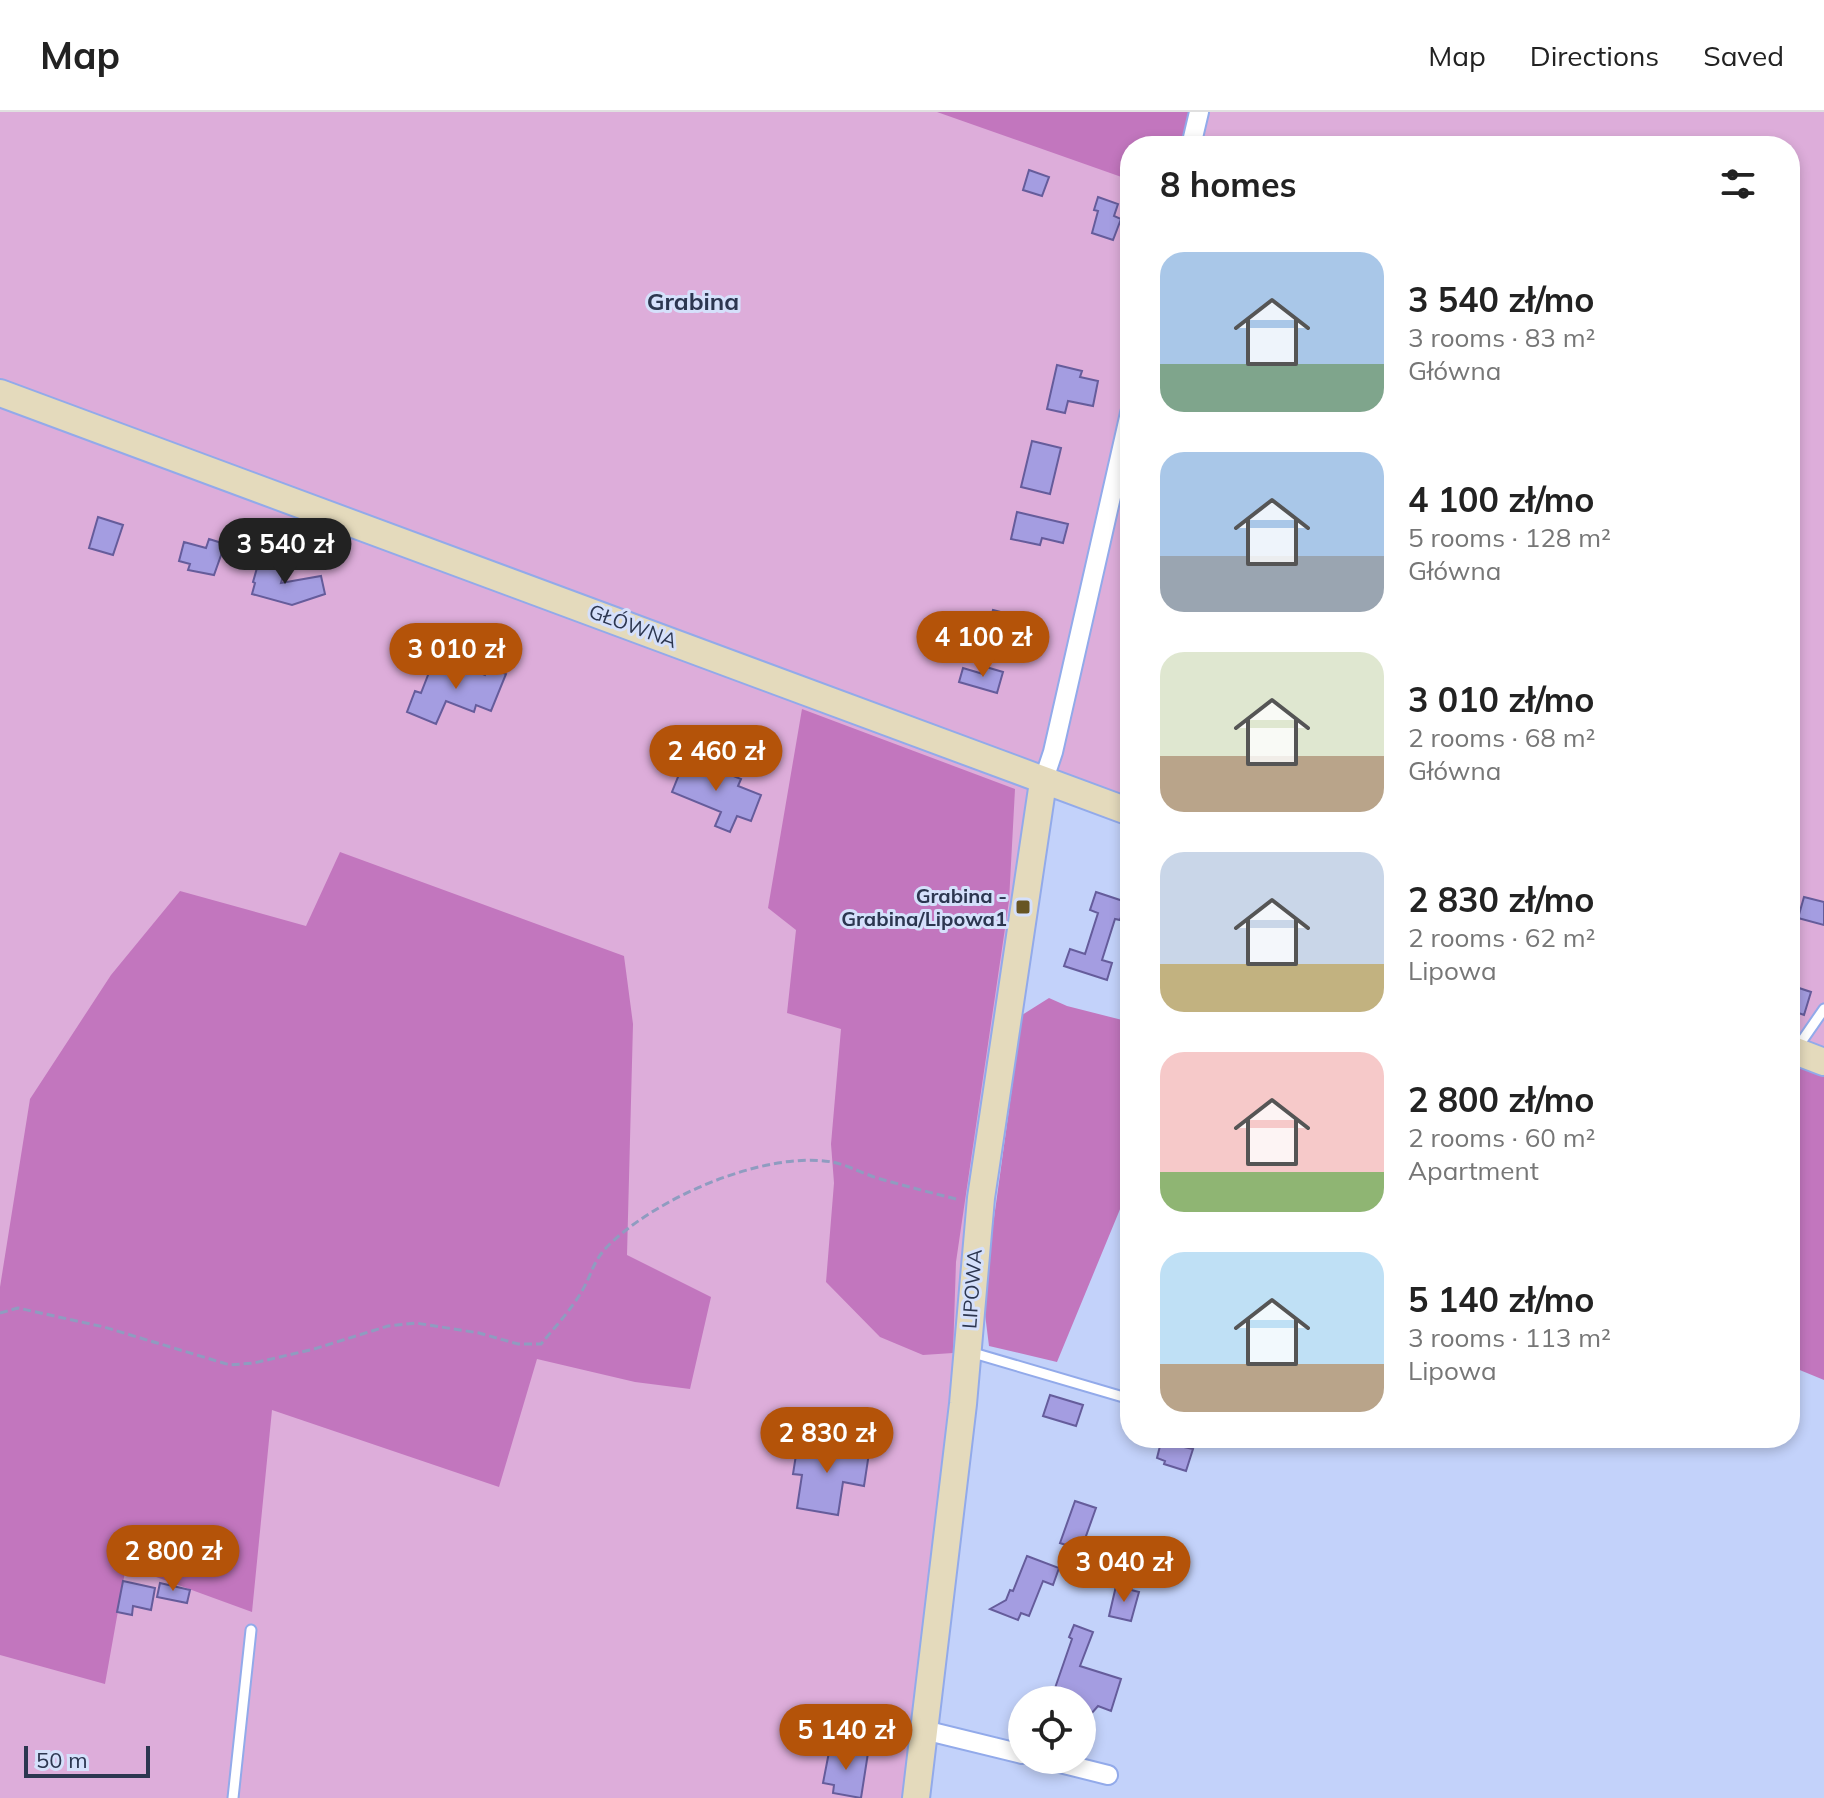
<!DOCTYPE html>
<meta charset="utf-8">
<style>
:root{--surface:#fff;--page:#f6f6f6;--text:#222;--muted:#767676;--line:#e0e0e0;--accent:#b45309}
body{margin:0;font-family:Mulish,sans-serif;background:var(--page);color:var(--text);height:100vh;display:flex;flex-direction:column;font-size:30px;white-space:nowrap}
*{box-sizing:border-box;margin:0}
p{font-size:26px;color:var(--muted)}
.icon{flex:none;width:44px;height:44px;fill:none;stroke:currentColor;stroke-width:2;stroke-linecap:round;stroke-linejoin:round}
.map{position:relative;flex:1;overflow:hidden}
.sheet{position:absolute;left:1120px;top:24px;width:680px;height:1312px;display:flex;flex-direction:column;background:var(--surface);border-radius:32px;box-shadow:0 4px 12px #0003}
.sheet>*{flex:none}
.buttons{position:absolute;left:1008px;top:1574px;display:grid;gap:16px}
.buttons a{display:grid;place-items:center;width:88px;height:88px;border-radius:50%;background:var(--surface);box-shadow:0 4px 12px #0003;font-size:40px}
.scale{position:absolute;left:24px;bottom:20px;width:126px;box-sizing:border-box;padding-left:8px;border:4px solid #2c3650;border-top:0;font-size:22px;line-height:28px;white-space:nowrap;color:#2c3650;-webkit-text-stroke:6px #d5e0fb;paint-order:stroke}
.price{position:absolute;translate:-50% -68px;padding:0 18px;border-radius:28px;background:var(--accent);color:#fff;font-size:26px;line-height:52px;filter:drop-shadow(0 2px 4px #0008)}
.price::after{content:'';position:absolute;left:50%;top:48px;width:24px;height:18px;margin-left:-12px;background:inherit;clip-path:polygon(0 0,100% 0,50% 100%)}
.price.on{background:#222;color:#fff}
ul{padding:0;list-style:none}
li{display:flex;align-items:center;gap:24px;height:200px;padding:0 40px}
li span{display:grid;place-items:center;flex:none;width:224px;height:160px;border-radius:24px;color:#555}
li>.icon{margin-inline-start:auto}
span .icon{width:96px;height:96px;fill:#fffc;stroke-width:1}
li b{font-size:34px}
h2{display:flex;justify-content:space-between;align-items:center;height:96px;padding:0 40px;font-size:34px}
header{display:flex;align-items:center;gap:48px;box-sizing:border-box;height:112px;padding:0 40px;background:var(--surface);border-bottom:2px solid var(--line)}
header strong{font-size:38px}
nav{display:flex;gap:44px;margin-inline-start:auto;font-size:28px}
.map>svg:first-child{display:block}
</style>
<header>
<strong>Map</strong>
<nav><a>Map</a><a>Directions</a><a>Saved</a></nav>
</header>
<div class="map">
<svg width="1824" height="1686" viewBox="0 0 1824 1686">
<rect width="100%" height="100%" fill="#c3d2fa"/>
<!-- green -->
<path fill="#ddadda" d="M0 0H1824V960L1790 947V34H1130V704L1039 670 915 1686H0Z"/>
<!-- forest -->
<path fill="#c276be" d="M937 0H1191L1183 34H1130V68Z
M802 597 1015 677 1009 789 956 1150 953 1241 923 1243 880 1225 826 1170 834 1071 831 1032 841 917 787 901 796 818 768 796Z
M340 740 624 844 633 912 627 1143 711 1185 690 1277 635 1270 537 1247 499 1375 272 1298 252 1500 126 1454 105 1572 0 1543V1175L30 987 111 863 180 779 306 814Z
M1049 886 1067 894 1130 910V1073L1057 1250 989 1234 983 1186 1022 903Z
M1790 951 1824 965V1268L1790 1254Z"/>
<!-- building -->
<path fill="#a49de1" stroke="#655c9b" stroke-width="2" d="M1029 58 1049 65 1042 84 1023 78Z
M1098 85 1118 92 1114 104 1121 107 1113 128 1092 121 1098 99 1094 98Z
M1057 253 1082 259 1080 265 1098 269 1093 294 1068 289 1065 301 1047 297Z
M1032 329 1061 336 1050 382 1021 375Z
M1017 400 1068 412 1063 431 1042 426 1040 433 1011 427Z
M98 405 123 413 113 443 89 436Z
M209 427 225 432 214 463 188 458 190 452 179 449 184 430 206 436Z
M259 449 284 461 281 471 321 464 325 482 292 493 252 482 255 471 253 470Z
M993 498 1039 510 1036 524 989 512Z
M437 552 455 559 458 552 485 563 489 555 506 562 491 599 476 593 474 600 446 589 436 612 407 600 415 579 421 581 430 558 434 560Z
M986 555 1003 560 997 581 959 570 963 556 983 562Z
M686 645 741 667 738 674 761 683 751 709 737 704 730 720 715 714 721 700 672 680Z
M1096 780 1126 790 1120 808 1115 807 1102 848 1112 851 1107 868 1064 854 1070 837 1085 842 1098 801 1090 798Z
M1804 785 1824 790V813L1798 806Z
M1790 873 1811 880 1804 903 1790 898Z
M1050 1283 1083 1293 1076 1314 1043 1304Z
M798 1330 869 1341 864 1374 843 1370 838 1403 797 1396 802 1363 793 1362Z
M1161 1330 1193 1337 1186 1359 1164 1352 1165 1349 1157 1346Z
M1075 1389 1096 1396 1081 1438 1060 1431Z
M1027 1444 1059 1456 1053 1473 1043 1469 1029 1504 1021 1501 1018 1508 990 1497 1006 1488 1010 1478 1013 1479Z
M123 1469 155 1476 151 1498 133 1494 132 1503 117 1500Z
M160 1471 190 1478 187 1491 157 1485Z
M1116 1474 1139 1480 1131 1509 1109 1504Z
M1074 1513 1093 1520 1080 1554 1121 1567 1111 1599 1098 1594 1091 1602 1082 1599V1588H1073L1074 1585 1054 1579 1072 1527 1069 1525Z
M830 1635 868 1641 861 1686 833 1681 834 1673 823 1671Z"/>
<g fill="none" stroke-linecap="round" stroke-linejoin="round">
<!-- lane casing -->
<g stroke="#92aaea" stroke-width="13">
<path id="lane" d="M1797 936 1824 897
M970 1240 1130 1287
M233 1686 251 1518"/>
</g>
<!-- street casing -->
<g stroke="#92aaea" stroke-width="22">
<path id="street" d="M1191 34 1199 0
M1043 670 1053 640 1130 301
M924 1618 1022 1642
M1048 1648 1108 1663"/>
</g>
<!-- secondary casing -->
<g stroke="#92aaea" stroke-width="30">
<path id="secondary" d="M0 281 1130 700
M1790 937 1824 950
M916 1686 963 1292 981 1086 1043 670"/>
</g>
<!-- path -->
<path stroke="#8f9cc0" stroke-width="3" stroke-dasharray="8 4" stroke-linecap="butt" d="M0 1201 18 1196 104 1215 230 1253 254 1251 314 1237 388 1214 416 1211 479 1221 518 1232H541C555 1215 571 1198 582 1179 591 1164 593 1150 605 1137 651 1088 764 1038 832 1050 847 1053 862 1061 877 1066 905 1074 932 1081 960 1088"/>
<!-- lane -->
<use href="#lane" stroke="#fff" stroke-width="9"/>
<!-- street -->
<use href="#street" stroke="#fff" stroke-width="18"/>
<!-- secondary -->
<use href="#secondary" stroke="#e4dabc" stroke-width="26"/>
</g>
<!-- markers -->
<rect fill="#675523" stroke="#d5e0fb" stroke-width="3" x="1015" y="787" width="16" height="16" rx="4"/>
<g text-anchor="middle" stroke-width="6" stroke-linejoin="round" paint-order="stroke">
<!-- street labels -->
<g font-size="20" fill="#2c3650" stroke="#d5e0fb">
<text transform="translate(633 514) rotate(20)" y="7">GŁÓWNA</text>
<text transform="translate(972 1177) rotate(-86)" y="7">LIPOWA</text>
</g>
<!-- poi labels -->
<g font-size="20" font-weight="bold" fill="#2c3650" stroke="#d5e0fb" text-anchor="end">
<text x="1007" y="791">Grabina -<tspan x="1007" dy="23">Grabina/Lipowa1</tspan></text>
</g>
<!-- quarter labels -->
<g font-size="24" font-weight="bold" fill="#2c3650" stroke="#d5e0fb">
<text x="693" y="198">Grabina</text>
</g>
</g>
</svg>
<div class="buttons">
<a><svg class="icon" aria-label="locate" viewBox="0 0 24 24"><circle cx="12" cy="12" r="6"/><path d="M12 2v4M12 18v4M2 12h4M18 12h4"/></svg></a>
</div>
<div class="scale">50 m</div>
<b class="price on" style="left:285px;top:474px">3 540 zł</b>
<b class="price" style="left:983px;top:567px">4 100 zł</b>
<b class="price" style="left:456px;top:579px">3 010 zł</b>
<b class="price" style="left:716px;top:681px">2 460 zł</b>
<b class="price" style="left:827px;top:1363px">2 830 zł</b>
<b class="price" style="left:173px;top:1481px">2 800 zł</b>
<b class="price" style="left:1124px;top:1492px">3 040 zł</b>
<b class="price" style="left:846px;top:1660px">5 140 zł</b>
<section class="sheet">
<h2>8 homes<svg class="icon" aria-label="filters" viewBox="0 0 24 24"><path d="M4 7h16M4 17h16"/><circle cx="9" cy="7" r="2"/><circle cx="15" cy="17" r="2"/></svg></h2>
<ul>
<li><span style="background:linear-gradient(#a9c7e8 70%,#7fa58c 0)"><svg class="icon" aria-label="home" viewBox="0 0 24 24"><path d="M3 11l9-7 9 7M6 9v11h12V9"/></svg></span><div><b>3 540 zł/mo</b><p>3 rooms · 83 m²</p><p>Główna</p></div></li>
<li><span style="background:linear-gradient(#a9c7e8 65%,#9aa5b1 0)"><svg class="icon" aria-label="home" viewBox="0 0 24 24"><path d="M3 11l9-7 9 7M6 9v11h12V9"/></svg></span><div><b>4 100 zł/mo</b><p>5 rooms · 128 m²</p><p>Główna</p></div></li>
<li><span style="background:linear-gradient(#dfe7d0 65%,#b9a48a 0)"><svg class="icon" aria-label="home" viewBox="0 0 24 24"><path d="M3 11l9-7 9 7M6 9v11h12V9"/></svg></span><div><b>3 010 zł/mo</b><p>2 rooms · 68 m²</p><p>Główna</p></div></li>
<li><span style="background:linear-gradient(#c9d6e8 70%,#c2b280 0)"><svg class="icon" aria-label="home" viewBox="0 0 24 24"><path d="M3 11l9-7 9 7M6 9v11h12V9"/></svg></span><div><b>2 830 zł/mo</b><p>2 rooms · 62 m²</p><p>Lipowa</p></div></li>
<li><span style="background:linear-gradient(#f6c9c9 75%,#8fb573 0)"><svg class="icon" aria-label="home" viewBox="0 0 24 24"><path d="M3 11l9-7 9 7M6 9v11h12V9"/></svg></span><div><b>2 800 zł/mo</b><p>2 rooms · 60 m²</p><p>Apartment</p></div></li>
<li><span style="background:linear-gradient(#bfe0f5 70%,#b9a48a 0)"><svg class="icon" aria-label="home" viewBox="0 0 24 24"><path d="M3 11l9-7 9 7M6 9v11h12V9"/></svg></span><div><b>5 140 zł/mo</b><p>3 rooms · 113 m²</p><p>Lipowa</p></div></li>
</ul>
</section>
</div>
